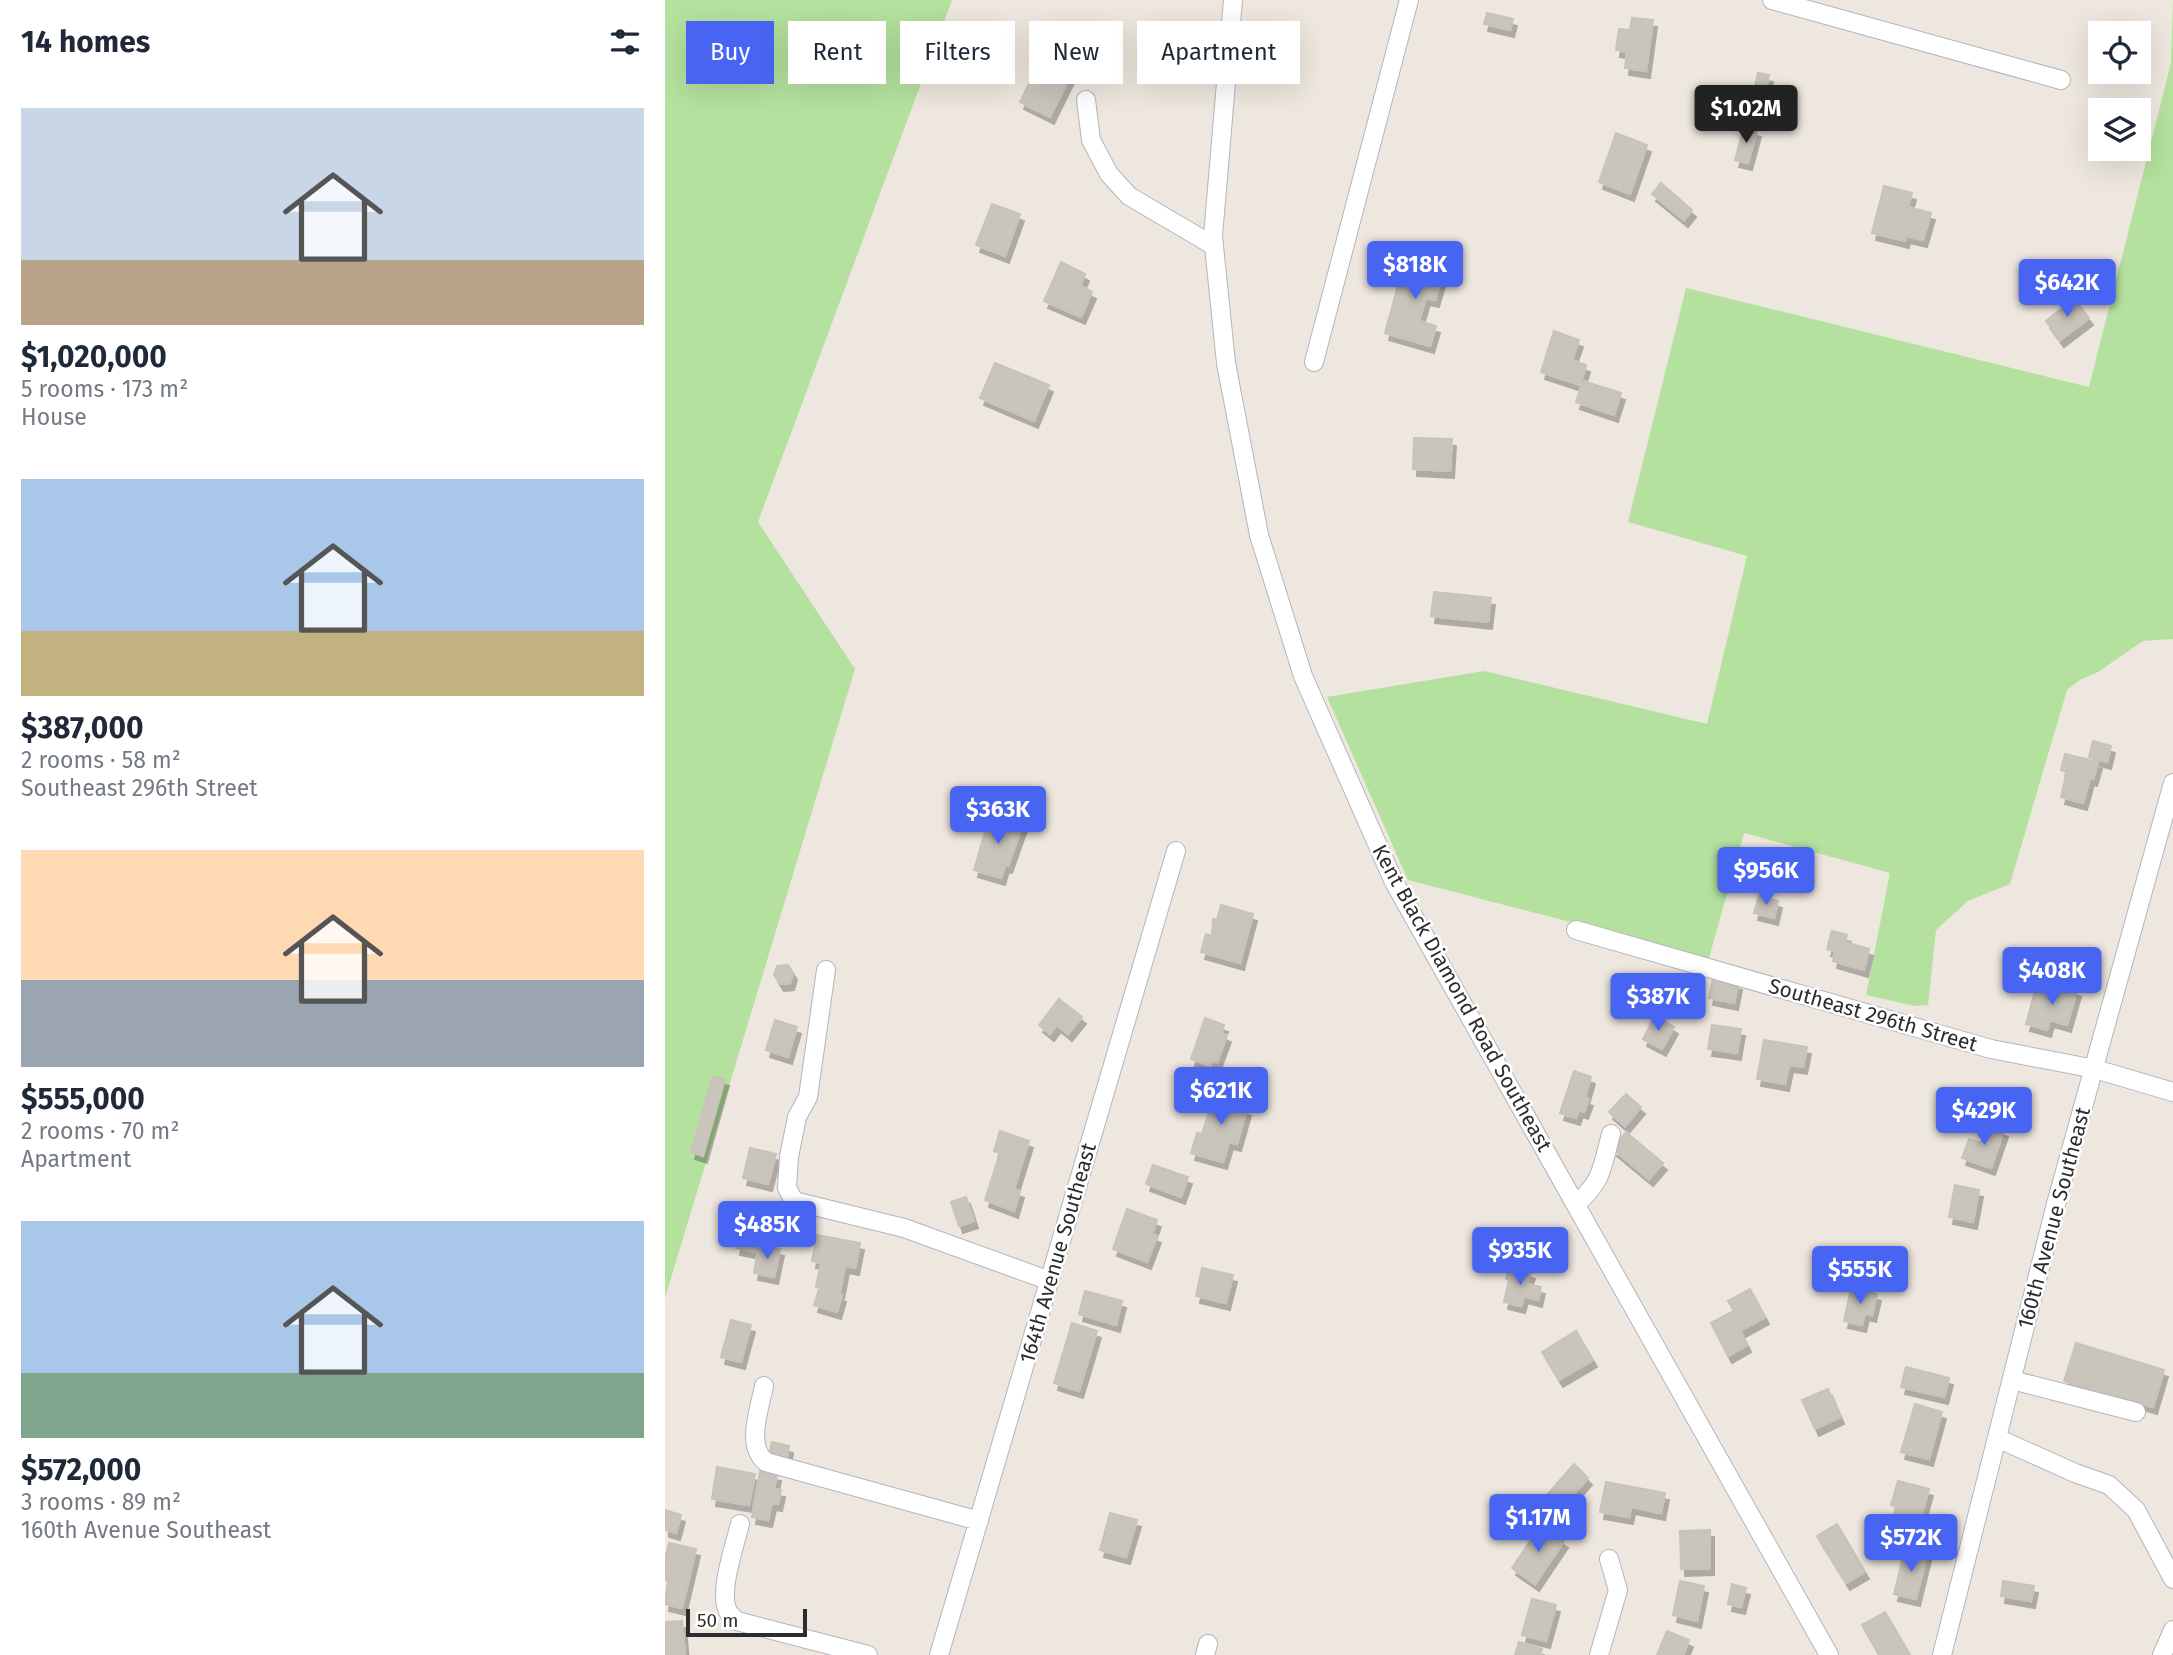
<!DOCTYPE html>
<meta charset="utf-8">
<style>
:root{--surface:#fff;--page:#f2f2f3;--text:#1f2937;--muted:#747a83;--accent:#4765f2}
body{margin:0;font-family:"Fira Sans",sans-serif;background:var(--page);color:var(--text);height:100vh;display:flex;flex-direction:column;font-size:26px;white-space:nowrap}
*{box-sizing:border-box;margin:0}
p{font-size:23px;color:var(--muted)}
.icon{flex:none;width:38px;height:38px;fill:none;stroke:currentColor;stroke-width:2;stroke-linecap:round;stroke-linejoin:round}
.map{position:relative;flex:1;overflow:hidden}
.sheet{display:flex;flex-direction:column;background:var(--surface);width:665px}
.sheet>*{flex:none}
.top-card{position:absolute;left:21px;top:21px;width:665px;height:63px;display:flex;gap:14px}
.controls{position:absolute;left:1423px;top:21px;display:grid;gap:14px}
.controls a{display:grid;place-items:center;width:63px;height:63px;border-radius:0px;background:var(--surface);box-shadow:0 7px 28px #0002;font-size:35px}
.scale{position:absolute;left:21px;bottom:18px;width:121px;box-sizing:border-box;padding-left:7px;border:4px solid #2c2c2c;border-top:0;font-size:19px;line-height:24px;white-space:nowrap;color:#2c2c2c;-webkit-text-stroke:5px #fff;paint-order:stroke}
.price{position:absolute;translate:-50% -60px;padding:0 16px;border-radius:7px;background:var(--accent);color:#fff;font-size:23px;line-height:46px;filter:drop-shadow(0 2px 4px #0008)}
.price::after{content:'';position:absolute;left:50%;top:42px;width:21px;height:16px;margin-left:-10px;background:inherit;clip-path:polygon(0 0,100% 0,50% 100%)}
.price.on{background:#222;color:#fff}
ul{padding:0;list-style:none}
li{display:grid;align-content:center;gap:14px;height:371px;padding:0 21px}
li span{display:grid;place-items:center;height:217px;border-radius:0px;color:#555}
li>.icon{margin-inline-start:auto}
span .icon{width:126px;height:126px;fill:#fffc;stroke-width:1}
li b{font-size:30px}
h2{display:flex;justify-content:space-between;align-items:center;height:84px;padding:0 21px;font-size:30px}
.pill{padding:0 24px;border-radius:0px;background:var(--surface);box-shadow:0 7px 28px #0002;font-size:24px;line-height:63px}
.pill.on{background:var(--accent);color:#fff}
main{display:flex;flex:1;min-height:0}
.map>svg:first-child{display:block}
</style>
<main>
<section class="sheet">
<h2>14 homes<svg class="icon" aria-label="filters" viewBox="0 0 24 24"><path d="M4 7h16M4 17h16"/><circle cx="9" cy="7" r="2"/><circle cx="15" cy="17" r="2"/></svg></h2>
<ul>
<li><span style="background:linear-gradient(#c9d6e8 70%,#b9a48a 0)"><svg class="icon" aria-label="home" viewBox="0 0 24 24"><path d="M3 11l9-7 9 7M6 9v11h12V9"/></svg></span><div><b>$1,020,000</b><p>5 rooms · 173 m²</p><p>House</p></div></li>
<li><span style="background:linear-gradient(#a9c7e8 70%,#c2b280 0)"><svg class="icon" aria-label="home" viewBox="0 0 24 24"><path d="M3 11l9-7 9 7M6 9v11h12V9"/></svg></span><div><b>$387,000</b><p>2 rooms · 58 m²</p><p>Southeast 296th Street</p></div></li>
<li><span style="background:linear-gradient(#ffd9b3 60%,#9aa5b1 0)"><svg class="icon" aria-label="home" viewBox="0 0 24 24"><path d="M3 11l9-7 9 7M6 9v11h12V9"/></svg></span><div><b>$555,000</b><p>2 rooms · 70 m²</p><p>Apartment</p></div></li>
<li><span style="background:linear-gradient(#a9c7e8 70%,#7fa58c 0)"><svg class="icon" aria-label="home" viewBox="0 0 24 24"><path d="M3 11l9-7 9 7M6 9v11h12V9"/></svg></span><div><b>$572,000</b><p>3 rooms · 89 m²</p><p>160th Avenue Southeast</p></div></li>
</ul>
</section>
<div class="map">
<svg width="1508" height="1655" viewBox="0 0 1508 1655">
<defs>
<filter id="shadow"><feDropShadow dx="4" dy="7" stdDeviation="0" flood-color="#0004"/></filter>
</defs>
<rect width="100%" height="100%" fill="#ede7df"/>
<!-- green -->
<path fill="#b4e19e" d="M0 0H287L93 522 190 669 0 1298Z
M1508 0V639L1478 641 1433 672 1415 680 1402 690 1345 884 1303 901 1271 930 1263 1005 1250 1006 1201 995 1225 873 1079 833 1044 958 743 880 662 697 819 671 1042 724 1082 556 963 522 1021 288 1424 387 1506 63Z"/>
<!-- building -->
<path fill="#c9c5bd" stroke="#c8c3b8" stroke-width="2" filter="url(#shadow)" d="M822 13 848 19 845 30 819 24Z
M967 18 988 20 981 71 960 68 962 52 951 50 954 29 965 30Z
M381 49 411 64 385 117 355 102Z
M1093 73 1104 75 1098 101 1087 99Z
M1079 127 1092 130 1083 163 1070 160Z
M951 133 982 145 965 194 934 182Z
M996 183 1027 210 1019 220 987 194Z
M1219 186 1247 193 1243 207 1266 213 1258 240 1241 236 1240 241 1207 233Z
M327 204 355 214 340 256 311 245Z
M758 257 781 263 770 300 761 298 754 321 771 326 765 346 720 333 740 260 756 265Z
M396 262 420 274 415 286 427 292 416 317 379 301Z
M1409 299 1424 318 1395 340 1381 321Z
M889 331 914 340 907 360 921 365 915 385 876 372Z
M330 363 384 385 369 421 315 398Z
M918 381 956 393 949 415 911 402Z
M749 438 787 439 785 471 748 469Z
M769 592 826 598 823 622 766 616Z
M1428 741 1446 746 1442 762 1424 757Z
M1400 754 1433 762 1428 779 1425 778 1418 803 1396 797 1402 772 1396 770Z
M339 815 359 821 343 866 340 865 336 878 309 870 324 818 337 822Z
M1094 896 1113 901 1109 918 1089 913Z
M556 905 588 914 575 963 536 952 541 934 547 936 548 919 552 920Z
M1167 931 1182 935 1180 942 1204 949 1199 970 1168 961 1170 951 1162 949Z
M123 965 128 973 125 983 115 984 109 975 112 966Z
M1048 978 1073 983 1069 1003 1044 998Z
M1387 982 1412 990 1402 1025 1385 1020 1382 1030 1361 1024 1370 991 1383 995Z
M394 999 417 1017 403 1034 392 1025 385 1034 374 1025Z
M990 1016 1009 1027 997 1049 978 1039Z
M540 1018 559 1025 556 1033 562 1035 552 1062 548 1060 545 1066 526 1059Z
M110 1020 132 1027 123 1057 101 1050Z
M1047 1025 1076 1029 1072 1053 1043 1049Z
M1099 1040 1142 1047 1138 1067 1124 1065 1120 1084 1092 1079Z
M909 1071 926 1077 920 1098 924 1099 919 1112 914 1110 911 1118 895 1113Z
M48 1076 60 1079 38 1156 26 1152Z
M551 1090 578 1097 575 1107 582 1109 572 1144 564 1142 558 1162 526 1153 532 1133 537 1134Z
M961 1094 976 1107 960 1126 944 1112Z
M1322 1124 1339 1130 1326 1168 1297 1158 1304 1139 1316 1143Z
M335 1131 364 1141 349 1189 355 1191 349 1211 320 1200 335 1153 329 1151Z
M961 1132 998 1163 984 1179 948 1149Z
M85 1148 111 1154 103 1184 78 1178Z
M488 1165 523 1177 516 1197 481 1184Z
M1290 1185 1314 1190 1308 1222 1284 1217Z
M301 1197 309 1221 294 1226 286 1202Z
M462 1209 492 1220 487 1234 492 1236 482 1262 448 1249Z
M79 1210 99 1215 91 1252 71 1248Z
M152 1235 195 1243 190 1268 180 1266 175 1292 151 1287 156 1263 147 1261Z
M94 1245 115 1249 109 1277 89 1273Z
M844 1266 866 1272 862 1284 876 1287 873 1300 859 1296 856 1306 839 1302 844 1280 841 1279Z
M537 1268 568 1275 561 1303 531 1296Z
M1186 1288 1212 1294 1207 1315 1200 1313 1197 1325 1179 1321Z
M154 1289 177 1295 172 1312 149 1305Z
M1085 1289 1100 1317 1075 1331 1082 1345 1063 1356 1046 1323 1069 1311 1063 1301Z
M420 1291 457 1301 451 1325 414 1314Z
M66 1320 86 1325 76 1362 56 1357Z
M407 1323 432 1331 414 1391 389 1383Z
M911 1331 928 1360 894 1380 877 1352Z
M1411 1343 1499 1370 1488 1407 1399 1381Z
M1241 1367 1284 1378 1279 1397 1236 1387Z
M1163 1389 1175 1417 1150 1429 1137 1400Z
M1250 1404 1277 1412 1264 1459 1236 1452Z
M107 1442 124 1446 121 1464 103 1460Z
M909 1464 923 1478 903 1501 910 1507 895 1524 874 1504Z
M52 1467 90 1474 84 1505 47 1499Z
M95 1471 112 1474 109 1489 116 1490 113 1504 107 1503 103 1520 87 1517Z
M1233 1481 1264 1489 1252 1531 1227 1523 1231 1507 1226 1505Z
M941 1482 1000 1493 996 1513 966 1507 964 1517 935 1512Z
M0 1510 16 1515 11 1533 0 1530Z
M445 1513 472 1520 461 1557 435 1550Z
M1260 1518 1274 1522 1270 1536 1256 1532Z
M1172 1524 1200 1572 1181 1583 1152 1536Z
M876 1525 899 1541 870 1584 847 1568Z
M1045 1530V1568L1016 1569 1015 1531Z
M4 1543 31 1549 17 1608 0 1604 3 1581 0 1580V1559Z
M1240 1549 1262 1554 1251 1599 1229 1594Z
M1015 1581 1039 1586 1032 1621 1008 1615Z
M1338 1581 1369 1586 1366 1601 1336 1596Z
M1067 1584 1081 1588 1076 1607 1063 1604Z
M867 1599 891 1605 881 1641 857 1635Z
M1220 1612 1245 1655H1214L1197 1625Z
M17 1621 20 1655H0V1622Z
M1002 1631 1024 1640 1018 1655H992Z
M854 1642 877 1649 875 1655H850Z"/>
<g fill="none" stroke-linecap="round" stroke-linejoin="round">
<!-- minor casing -->
<g stroke="#b2b5bf" stroke-width="20">
<path id="minor" d="M568 0 548 236 549 246 561 363 594 535 638 676 729 882 1164 1655
M1107 0 1396 80
M421 100 426 140 444 174 464 196 549 246
M649 362 744 0
M911 930 1326 1049 1430 1069 1508 1092
M161 970 143 1097 132 1117 124 1157 122 1188 129 1201 239 1228 385 1281
M911 1204C938 1181 937 1167 946 1134
M1347 1380 1471 1412
M99 1386C95 1408 80 1446 101 1462L314 1521
M1332 1438 1410 1473 1444 1485 1471 1510 1508 1579
M75 1524C70 1545 52 1595 64 1613 66 1616 69 1618 72 1621L203 1655
M274 1655 511 851
M540 1655 543 1644
M934 1655 953 1590 944 1559
M1277 1655 1391 1204 1508 783
M1497 1655 1508 1630"/>
</g>
<!-- minor -->
<use href="#minor" stroke="#fff" stroke-width="18"/>
</g>
<g text-anchor="middle" stroke-width="5" stroke-linejoin="round" paint-order="stroke">
<!-- street labels -->
<g font-size="21" fill="#2c2c2c" stroke="#fff">
<text transform="translate(797 998) rotate(61)" y="7">Kent Black Diamond Road Southeast</text>
<text transform="translate(1208 1015) rotate(16)" y="7">Southeast 296th Street</text>
<text transform="translate(1389 1218) rotate(-75)" y="7">160th Avenue Southeast</text>
<text transform="translate(393 1253) rotate(-74)" y="7">164th Avenue Southeast</text>
</g>
</g>
</svg>
<div class="controls">
<a><svg class="icon" aria-label="locate" viewBox="0 0 24 24"><circle cx="12" cy="12" r="6"/><path d="M12 2v4M12 18v4M2 12h4M18 12h4"/></svg></a>
<a><svg class="icon" aria-label="layers" viewBox="0 0 24 24"><path d="M12 4l9 5-9 5-9-5zM3 14l9 5 9-5"/></svg></a>
</div>
<div class="scale">50 m</div>
<b class="price on" style="left:1081px;top:145px">$1.02M</b>
<b class="price" style="left:750px;top:301px">$818K</b>
<b class="price" style="left:1402px;top:319px">$642K</b>
<b class="price" style="left:333px;top:846px">$363K</b>
<b class="price" style="left:1101px;top:907px">$956K</b>
<b class="price" style="left:1387px;top:1007px">$408K</b>
<b class="price" style="left:993px;top:1033px">$387K</b>
<b class="price" style="left:556px;top:1127px">$621K</b>
<b class="price" style="left:1319px;top:1147px">$429K</b>
<b class="price" style="left:102px;top:1261px">$485K</b>
<b class="price" style="left:855px;top:1287px">$935K</b>
<b class="price" style="left:1195px;top:1306px">$555K</b>
<b class="price" style="left:873px;top:1554px">$1.17M</b>
<b class="price" style="left:1246px;top:1574px">$572K</b>
<div class="top-card">
<a class="pill on">Buy</a>
<a class="pill">Rent</a>
<a class="pill">Filters</a>
<a class="pill">New</a>
<a class="pill">Apartment</a>
</div>
</div>
</main>
